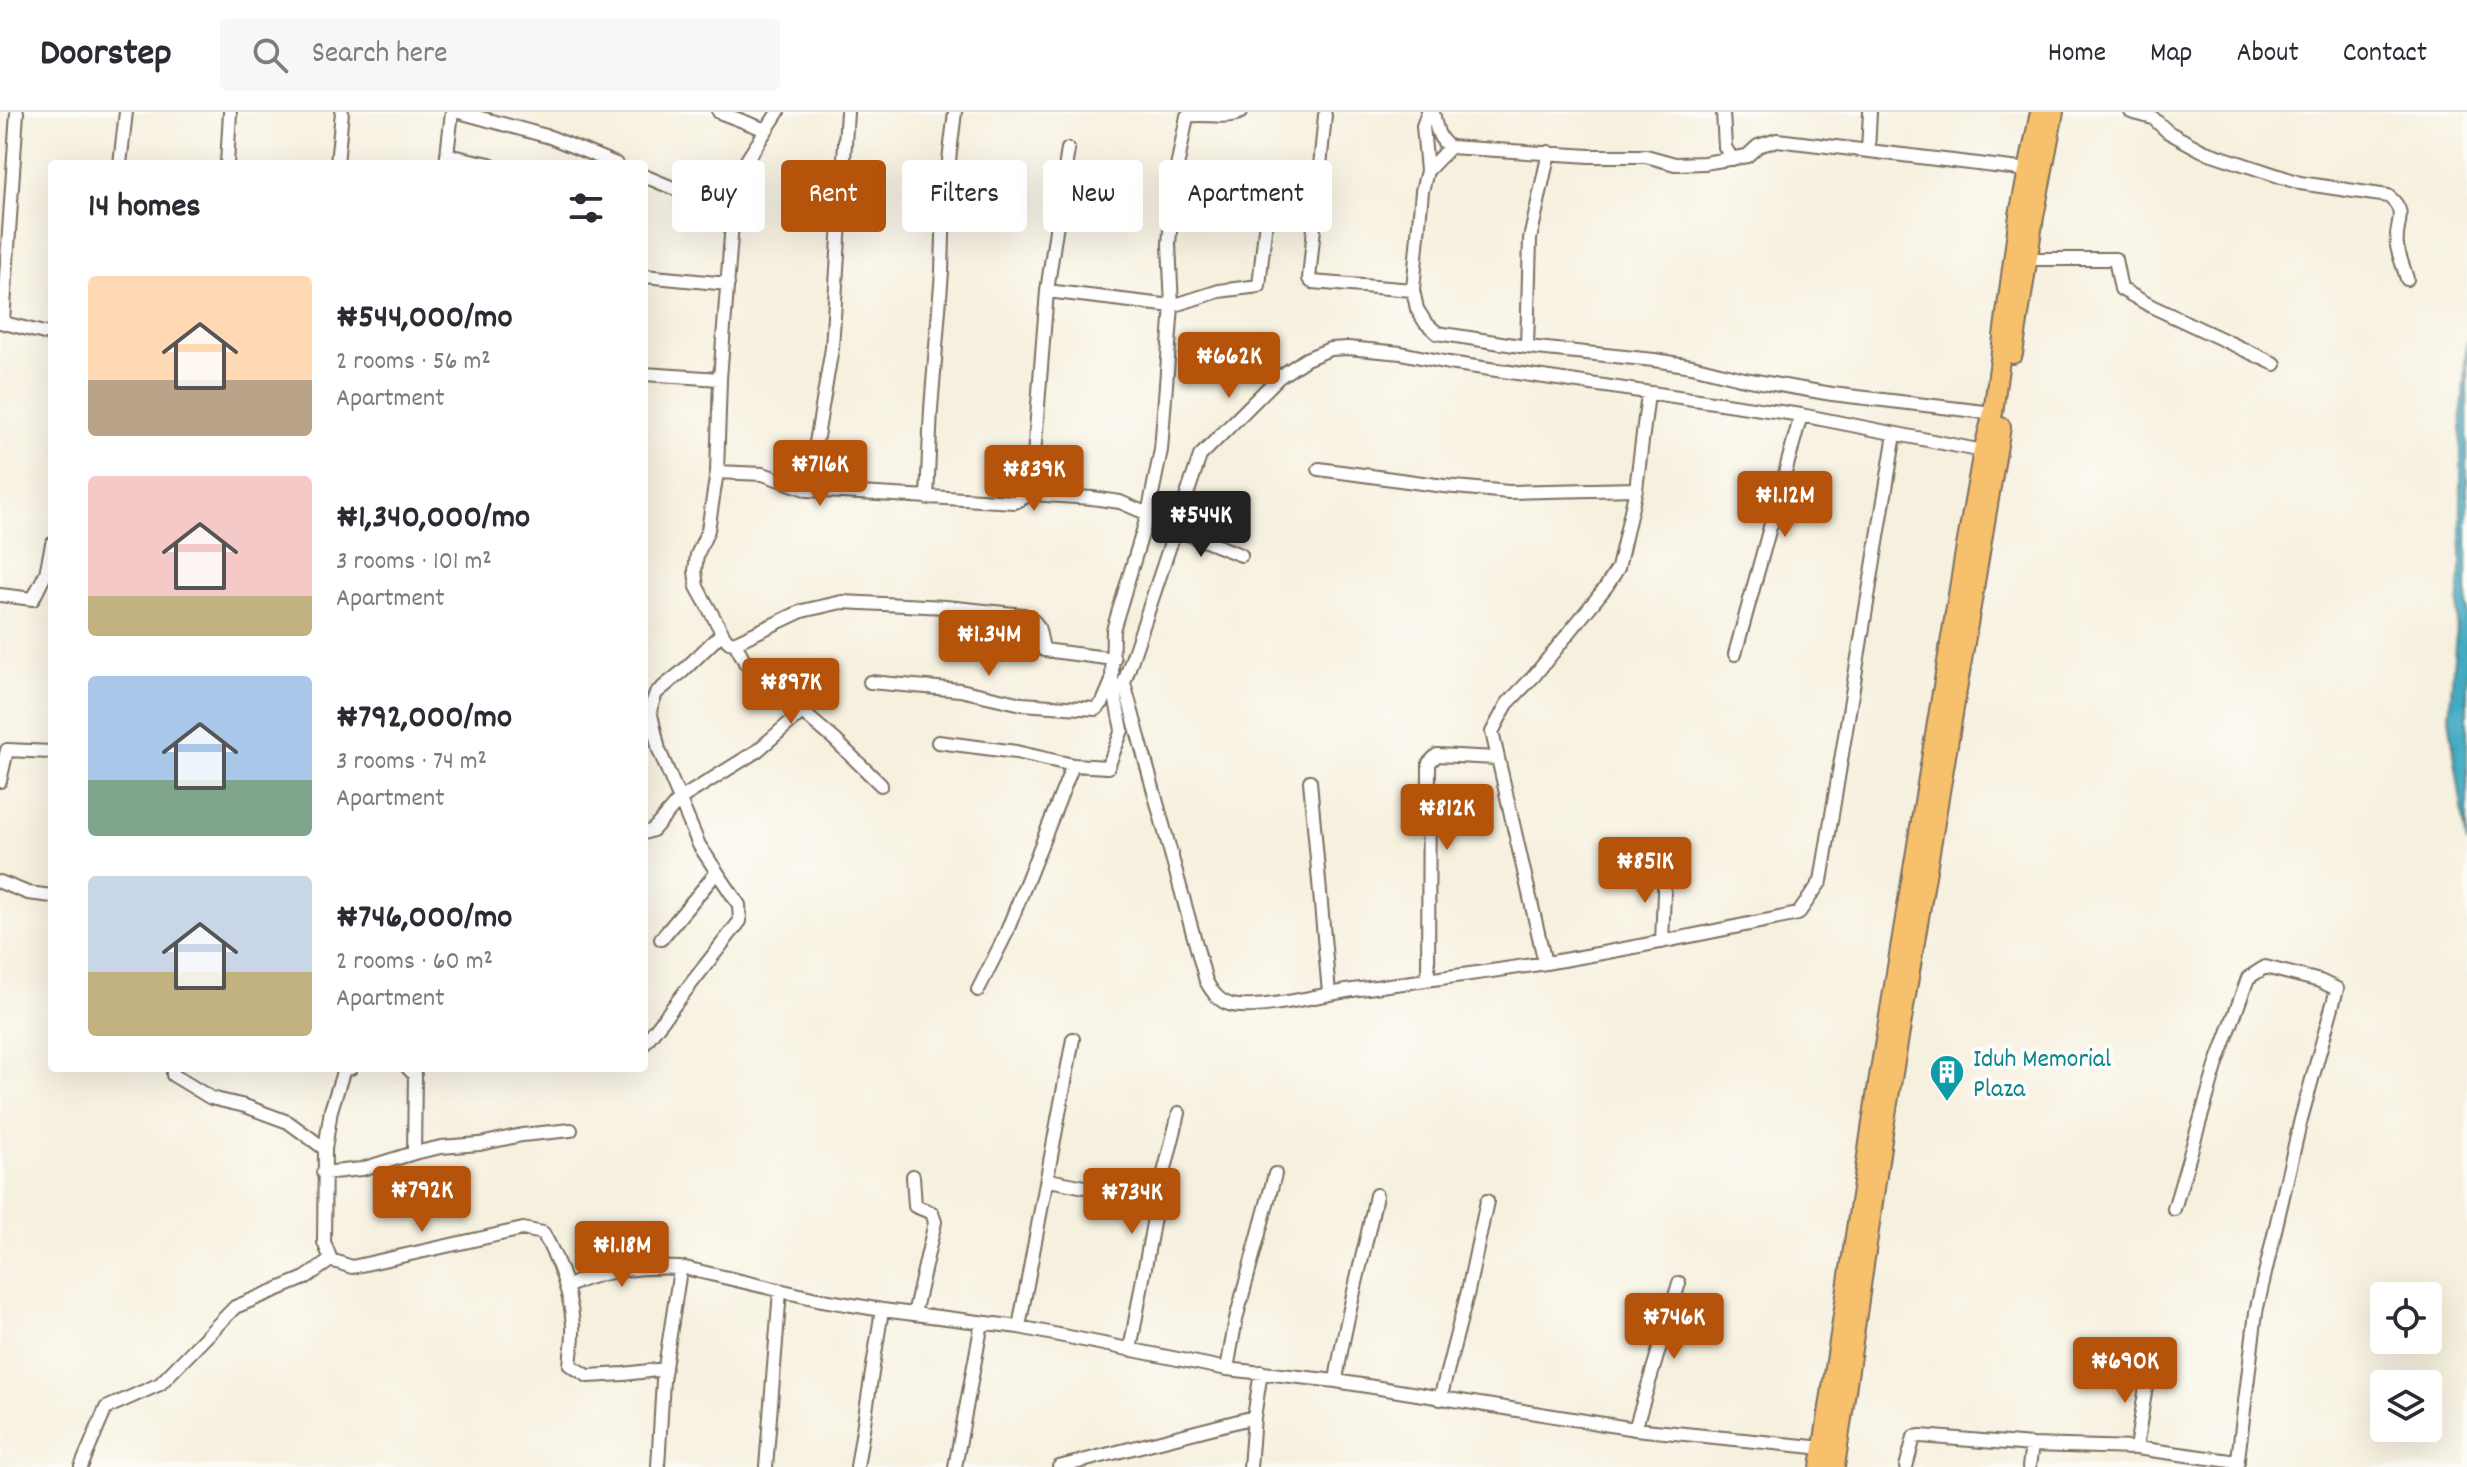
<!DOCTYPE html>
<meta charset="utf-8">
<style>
:root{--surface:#fff;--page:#f7f7f7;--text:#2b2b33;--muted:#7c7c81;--line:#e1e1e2;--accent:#b45309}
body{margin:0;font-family:Dekko,sans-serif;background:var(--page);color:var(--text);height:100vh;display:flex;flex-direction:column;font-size:30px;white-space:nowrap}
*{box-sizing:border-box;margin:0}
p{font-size:26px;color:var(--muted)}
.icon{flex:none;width:44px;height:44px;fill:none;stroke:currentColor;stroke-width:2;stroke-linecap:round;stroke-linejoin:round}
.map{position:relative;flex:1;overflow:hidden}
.sheet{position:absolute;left:48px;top:48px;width:600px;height:912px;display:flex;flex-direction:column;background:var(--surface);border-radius:8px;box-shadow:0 8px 32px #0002}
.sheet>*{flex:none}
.hud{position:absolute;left:672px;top:48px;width:760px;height:72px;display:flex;gap:16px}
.tools{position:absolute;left:2370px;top:1170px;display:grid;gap:16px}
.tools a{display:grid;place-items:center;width:72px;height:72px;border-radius:8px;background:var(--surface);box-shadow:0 8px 32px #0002;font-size:40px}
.price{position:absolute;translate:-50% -68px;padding:0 18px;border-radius:8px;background:var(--accent);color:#fff;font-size:26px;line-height:52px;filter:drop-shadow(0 2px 4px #0008)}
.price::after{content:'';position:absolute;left:50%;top:48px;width:24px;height:18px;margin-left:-12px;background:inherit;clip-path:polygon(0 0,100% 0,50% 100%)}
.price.active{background:#222;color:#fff}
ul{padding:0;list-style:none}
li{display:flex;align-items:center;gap:24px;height:200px;padding:0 40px}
li span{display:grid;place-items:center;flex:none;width:224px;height:160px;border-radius:8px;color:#555}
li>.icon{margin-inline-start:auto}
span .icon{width:96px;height:96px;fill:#fffc;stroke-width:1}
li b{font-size:34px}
h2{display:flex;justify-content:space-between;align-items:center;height:96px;padding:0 40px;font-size:34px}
.chip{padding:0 28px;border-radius:8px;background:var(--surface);box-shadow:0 8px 32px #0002;font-size:28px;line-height:72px}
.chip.active{background:var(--accent);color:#fff}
header{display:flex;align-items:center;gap:48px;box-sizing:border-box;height:112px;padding:0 40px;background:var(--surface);border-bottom:2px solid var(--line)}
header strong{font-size:38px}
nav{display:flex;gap:44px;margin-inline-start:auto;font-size:28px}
.search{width:560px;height:72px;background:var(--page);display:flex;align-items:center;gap:20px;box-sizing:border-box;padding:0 28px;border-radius:8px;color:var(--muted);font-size:30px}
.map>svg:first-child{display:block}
</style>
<header>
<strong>Doorstep</strong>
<div class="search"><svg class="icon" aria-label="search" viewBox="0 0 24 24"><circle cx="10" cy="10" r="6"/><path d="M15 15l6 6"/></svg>Search here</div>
<nav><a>Home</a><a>Map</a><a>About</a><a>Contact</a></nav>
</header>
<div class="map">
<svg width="2467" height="1355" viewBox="0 0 2467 1355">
<rect width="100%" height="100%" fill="#fdfcf7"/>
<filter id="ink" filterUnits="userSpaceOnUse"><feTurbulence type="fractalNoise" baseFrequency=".0125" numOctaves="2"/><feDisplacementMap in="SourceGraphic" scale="16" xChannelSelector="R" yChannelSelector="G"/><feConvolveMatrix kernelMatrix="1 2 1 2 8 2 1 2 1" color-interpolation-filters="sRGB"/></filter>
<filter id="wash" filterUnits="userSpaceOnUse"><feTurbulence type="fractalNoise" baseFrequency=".006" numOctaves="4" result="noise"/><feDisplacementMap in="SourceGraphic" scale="32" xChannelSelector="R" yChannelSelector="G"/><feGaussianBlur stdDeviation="1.8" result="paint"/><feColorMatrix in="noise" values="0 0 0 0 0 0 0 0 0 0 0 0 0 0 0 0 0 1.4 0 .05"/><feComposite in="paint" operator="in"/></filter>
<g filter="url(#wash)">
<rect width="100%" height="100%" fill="#f6f0de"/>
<!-- water -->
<path fill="#43abc2" stroke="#3f6a70" stroke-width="2" d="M2467 226V732L2449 606 2461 460V314Z"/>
</g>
<g filter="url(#ink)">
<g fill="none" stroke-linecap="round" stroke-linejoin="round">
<!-- minor casing -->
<g stroke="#7c6f61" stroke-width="16">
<path id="minor" d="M459 0 550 25 616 52
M719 0 766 18
M778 0 743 54 733 98 720 267 717 360 708 418 697 443 695 459 697 475 724 524 729 530 734 531 802 499 842 490 946 495 1024 503C1044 512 1037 521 1044 538L1114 547
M1428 0 1423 14 1427 59 1422 79 1413 178 1417 197 1425 210 1437 221 1527 235 1654 248 1692 254 1744 267 1832 282 1993 301
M1433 0C1436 14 1437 27 1450 35L1590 44H1646L1675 52 1704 51 1747 44 1758 34 1777 28 2028 58
M1723 0 1725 35 1732 47
M2131 0 2153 6 2168 20 2203 39 2300 71 2388 84C2410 101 2394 111 2397 134 2399 144 2404 156 2407 167
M1325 3 1309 167 1312 170 1413 178
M1868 39 1870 0
M447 43 452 0
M120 52 126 0
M227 52 230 0
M337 52 342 0
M446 52 447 43 490 52
M1427 59 1450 35
M644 64 719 95 733 98
M2028 147H2115L2121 177 2151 194 2275 252
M644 164 728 172
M1047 179 1172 194 1219 179 1259 174 1270 70C1282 60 1303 65 1318 66
M0 210 52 223
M3 210 17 0
M1527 235 1530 127 1549 40
M644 262 720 267
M1895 322 1821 769 1798 802C1715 819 1631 837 1546 851 1482 861 1417 869 1353 878 1324 882 1257 899 1232 893 1219 890 1212 880 1206 869L1124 571 1200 344 1279 265 1306 247 1330 237 1348 236 1401 241 1449 251 1801 303 1983 339
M1319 357 1444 374 1509 380 1636 377
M717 360 763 362 808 378 1015 390 1031 382 1092 386 1120 390 1148 402
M808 378 832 236 847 0
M1031 382 1047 179 1068 37
M927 386 931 297 942 160 944 89 955 0
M1175 417 1241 443
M0 483 33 487 46 461 52 432
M735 531 746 552 834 627 881 673
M1735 542 1801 303
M870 570 960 578 1022 592 1096 597 1103 590 1112 569
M938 630 1016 640 1073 653
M0 669 7 638 52 640
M1310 669 1329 881
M644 721 653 718 680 687 757 639 802 600
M0 770 28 781 52 784
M661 827 717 760
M1662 830 1665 757
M1545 851 1492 620 1507 592 1534 564 1606 475 1618 456 1636 377 1648 282
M1428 867 1429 651 1437 643 1496 646
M978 878 1005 824 1073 653 1108 655 1122 618 1112 569 1113 518 1148 402 1161 338 1172 194 1169 132 1174 71 1187 4C1205 0 1224 8 1241 0
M644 932 740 809 739 793 699 733 659 638 650 598 656 581 683 559 722 521
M173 956V963L211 986 245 994 288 1010 325 1037 324 1130 331 1148 352 1155 523 1117 543 1121C558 1148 571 1182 573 1213 574 1226 571 1240 570 1253L588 1264 624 1262 665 1257
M408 956 415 963 414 1041
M325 1037 331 998 344 957 351 956
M323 1061 362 1057 414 1041 441 1035 480 1032 522 1023 571 1018
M913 1064 915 1094 932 1101 935 1110 914 1202
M1049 1068 1157 1089 1130 1238
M1157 1089 1179 1001
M2174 1097 2217 951 2248 866 2265 855 2320 869 2337 877 2301 1007 2256 1200 2237 1355
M566 1176C594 1158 646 1154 680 1156V1158
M1019 1215 1073 927
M1227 1257 1236 1207 1275 1062
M1336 1269C1345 1206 1364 1145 1376 1083
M1440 1287 1468 1179 1487 1089
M1635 1317 1679 1171
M2136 1336 2149 1256
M81 1355 106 1296 160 1272 235 1195 305 1166 331 1148
M658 1355 663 1268 680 1158 685 1156 817 1187 882 1198 1019 1215 1227 1257 1336 1269 1635 1317 1823 1336
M766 1355 780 1179
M857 1355 882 1198
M955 1355 982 1211
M1059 1355 1254 1305
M1250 1355 1254 1305 1261 1260
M1906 1355 1914 1325 1921 1324 2032 1333 2136 1336 2238 1350
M2029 1355 2032 1333"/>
</g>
<!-- highway casing -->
<g stroke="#7c6f61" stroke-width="22">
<path id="highway" d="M2013 242 2034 105 2054 0
M1820 1355 1879 965 1964 446 1983 339 1993 301 2019 103 2040 0
M1835 1355 1883 1021 2001 315"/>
</g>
<!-- minor -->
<use href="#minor" stroke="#fff" stroke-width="12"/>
<!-- highway -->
<use href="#highway" stroke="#f7c06c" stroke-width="18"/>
</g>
</g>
<!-- icons -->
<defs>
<g id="building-pin" transform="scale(1.8)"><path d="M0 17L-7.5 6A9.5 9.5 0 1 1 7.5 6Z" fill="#0f9aa8" stroke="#fdfcf7"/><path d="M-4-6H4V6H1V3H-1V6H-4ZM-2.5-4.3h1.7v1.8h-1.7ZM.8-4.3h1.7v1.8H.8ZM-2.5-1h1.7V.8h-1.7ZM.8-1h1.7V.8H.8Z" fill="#fff"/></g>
</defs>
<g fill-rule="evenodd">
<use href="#building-pin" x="1947" y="960"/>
</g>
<g text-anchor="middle" stroke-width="8" stroke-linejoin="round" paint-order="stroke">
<!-- culture labels -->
<g font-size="26" fill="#0d838f" stroke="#fdfcf7" text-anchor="start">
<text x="1973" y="954">Iduh Memorial<tspan x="1973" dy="30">Plaza</tspan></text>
</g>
</g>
</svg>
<div class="tools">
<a><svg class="icon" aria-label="locate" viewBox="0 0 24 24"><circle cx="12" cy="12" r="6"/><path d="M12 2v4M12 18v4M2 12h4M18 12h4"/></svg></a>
<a><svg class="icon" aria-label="layers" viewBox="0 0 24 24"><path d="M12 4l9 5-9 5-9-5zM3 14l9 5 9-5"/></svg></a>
</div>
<b class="price" style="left:1229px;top:288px">₦662K</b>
<b class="price" style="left:820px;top:396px">₦716K</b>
<b class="price" style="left:1034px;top:401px">₦839K</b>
<b class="price" style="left:1785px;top:427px">₦1.12M</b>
<b class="price active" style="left:1201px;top:447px">₦544K</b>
<b class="price" style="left:989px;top:566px">₦1.34M</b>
<b class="price" style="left:791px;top:614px">₦897K</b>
<b class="price" style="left:1447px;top:740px">₦812K</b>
<b class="price" style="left:1645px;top:793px">₦851K</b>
<b class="price" style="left:422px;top:1122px">₦792K</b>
<b class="price" style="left:1132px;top:1124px">₦734K</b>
<b class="price" style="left:622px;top:1177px">₦1.18M</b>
<b class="price" style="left:1674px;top:1249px">₦746K</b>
<b class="price" style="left:2125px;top:1293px">₦690K</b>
<div class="hud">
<a class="chip">Buy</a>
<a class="chip active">Rent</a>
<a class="chip">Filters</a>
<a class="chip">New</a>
<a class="chip">Apartment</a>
</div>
<section class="sheet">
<h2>14 homes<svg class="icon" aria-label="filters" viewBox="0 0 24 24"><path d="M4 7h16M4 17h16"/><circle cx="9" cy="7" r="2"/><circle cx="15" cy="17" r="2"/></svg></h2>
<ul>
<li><span style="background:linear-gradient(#ffd9b3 65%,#b9a48a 0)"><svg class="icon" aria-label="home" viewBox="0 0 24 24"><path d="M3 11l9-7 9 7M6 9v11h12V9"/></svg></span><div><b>₦544,000/mo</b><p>2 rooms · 56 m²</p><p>Apartment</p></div></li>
<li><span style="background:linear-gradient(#f6c9c9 75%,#c2b280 0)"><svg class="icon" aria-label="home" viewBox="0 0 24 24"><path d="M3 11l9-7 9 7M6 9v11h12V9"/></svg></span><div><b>₦1,340,000/mo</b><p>3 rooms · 101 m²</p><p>Apartment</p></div></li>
<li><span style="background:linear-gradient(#a9c7e8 65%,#7fa58c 0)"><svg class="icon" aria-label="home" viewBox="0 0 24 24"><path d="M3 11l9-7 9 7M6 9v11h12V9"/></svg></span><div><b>₦792,000/mo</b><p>3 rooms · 74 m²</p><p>Apartment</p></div></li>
<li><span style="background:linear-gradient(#c9d6e8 60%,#c2b280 0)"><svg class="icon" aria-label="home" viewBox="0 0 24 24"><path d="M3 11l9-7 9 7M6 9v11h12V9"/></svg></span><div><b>₦746,000/mo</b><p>2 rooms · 60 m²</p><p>Apartment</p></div></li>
</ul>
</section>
</div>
